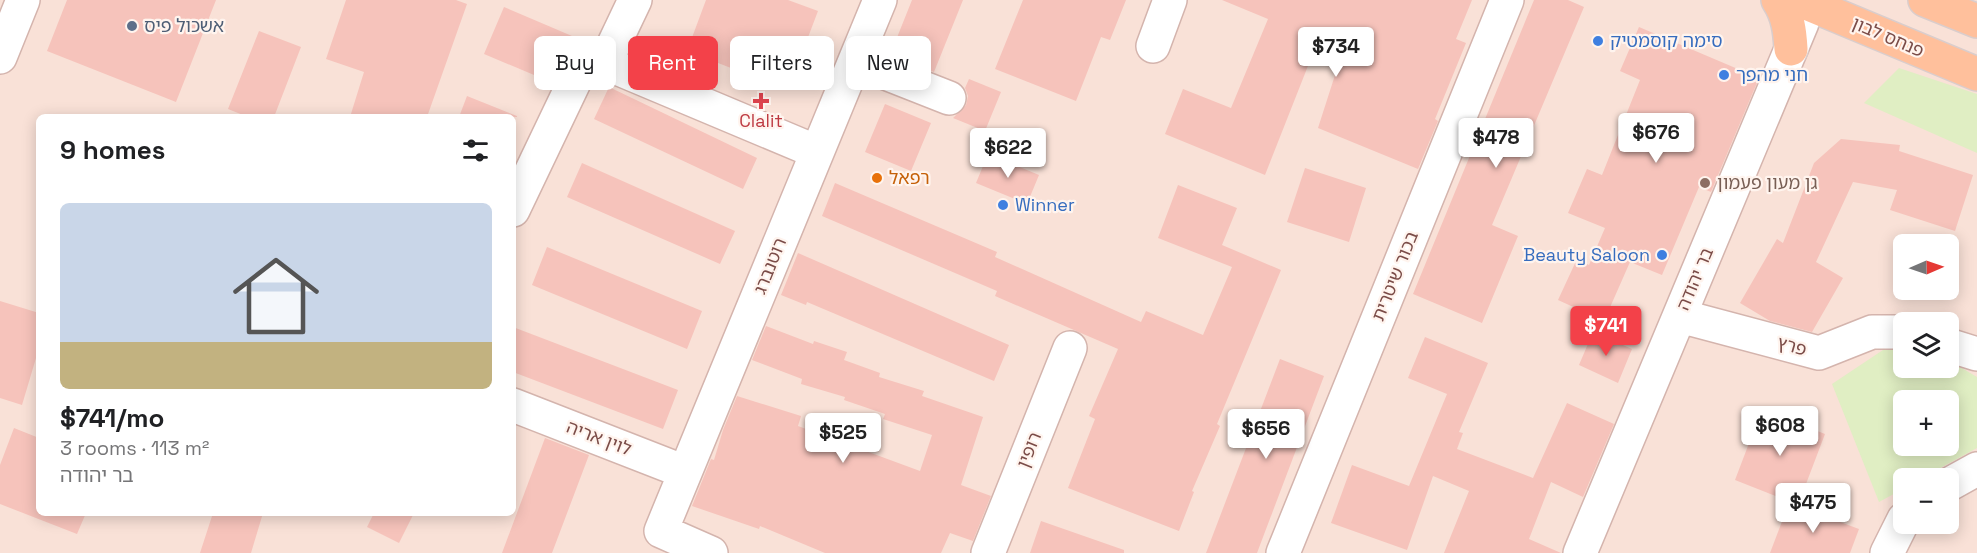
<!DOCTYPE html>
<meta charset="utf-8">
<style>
:root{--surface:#fff;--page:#f6f6f6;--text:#202124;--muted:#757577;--accent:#f34149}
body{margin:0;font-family:"Space Grotesk","Noto Sans Hebrew",sans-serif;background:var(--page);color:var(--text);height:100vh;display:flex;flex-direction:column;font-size:22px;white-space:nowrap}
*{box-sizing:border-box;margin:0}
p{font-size:20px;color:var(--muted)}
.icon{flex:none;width:33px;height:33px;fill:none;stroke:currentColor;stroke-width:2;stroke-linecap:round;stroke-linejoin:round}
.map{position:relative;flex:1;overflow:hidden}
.panel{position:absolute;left:36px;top:114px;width:480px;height:402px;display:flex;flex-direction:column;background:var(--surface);border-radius:9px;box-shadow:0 3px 15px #0003}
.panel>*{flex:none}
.top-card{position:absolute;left:534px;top:36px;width:570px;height:54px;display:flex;gap:12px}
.needle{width:39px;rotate:88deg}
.fabs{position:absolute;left:1893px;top:234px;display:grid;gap:12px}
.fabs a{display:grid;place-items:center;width:66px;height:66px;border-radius:9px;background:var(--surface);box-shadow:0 3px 15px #0003;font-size:30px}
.price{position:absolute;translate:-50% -51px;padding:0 14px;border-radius:6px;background:#fff;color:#222;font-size:20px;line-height:39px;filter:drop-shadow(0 2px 3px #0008)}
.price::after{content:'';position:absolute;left:50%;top:36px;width:18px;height:14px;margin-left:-9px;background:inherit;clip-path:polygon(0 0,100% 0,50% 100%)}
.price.active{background:var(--accent);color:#fff}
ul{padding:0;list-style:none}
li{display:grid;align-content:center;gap:12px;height:318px;padding:0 24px}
li span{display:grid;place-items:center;height:186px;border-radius:9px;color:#555}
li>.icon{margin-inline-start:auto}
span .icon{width:108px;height:108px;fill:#fffc;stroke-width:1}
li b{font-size:26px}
h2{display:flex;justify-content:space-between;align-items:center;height:72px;padding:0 24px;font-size:26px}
.pill{padding:0 21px;border-radius:9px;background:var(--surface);box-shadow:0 3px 15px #0003;font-size:21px;line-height:54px}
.pill.active{background:var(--accent);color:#fff}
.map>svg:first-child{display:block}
</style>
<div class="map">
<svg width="1977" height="553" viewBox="0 0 1977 553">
<rect width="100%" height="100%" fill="#feeee6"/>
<!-- residential -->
<path fill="#f9e1d7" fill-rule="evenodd" d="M0 0H1977V553H0ZM39 117H513V513H39ZM1904 244H1948V290H1904ZM1904 322H1948V368H1904ZM1904 400H1948V446H1904ZM1904 478H1948V524H1904Z"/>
<!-- green -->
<path fill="#e0eec3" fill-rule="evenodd" d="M1899 68 1977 94V153L1864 103Z
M1886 348 1903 352 1904 368H1948L1949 362 1955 364 1977 377V448L1922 478H1904L1903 489 1879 502 1832 384ZM1904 400H1948V446H1904Z"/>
<!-- building -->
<path fill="#f6c3bb" d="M67 0H216L176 102 47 51Z
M346 0H456L467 4 427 117H350L364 72 326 59Z
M706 0H788L818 11 788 90 687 51Z
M912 0H963L934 72 890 55Z
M1023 0H1126L1110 40 1101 37 1076 101 995 69Z
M1222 0H1472L1456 39 1466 43 1435 119 1438 121 1418 169 1318 128 1344 47 1319 38 1265 175 1165 134 1183 89 1231 108 1268 19Z
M1534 0H1568L1584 7 1492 225 1518 236 1482 323 1413 294Z
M504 7 572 36 553 83 484 54Z
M1639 27 1759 78 1711 192 1699 187 1662 275 1630 262 1604 321 1558 300 1577 259 1589 265 1605 228 1568 213 1587 169 1602 175 1640 80 1620 71Z
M259 31 301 47 274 117H248L228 109Z
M969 79 1001 92 985 131 953 118 966 105 968 96 965 88Z
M609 87 757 158 743 189 594 119Z
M467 96 517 116V117H459Z
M885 104 931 123 911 171 865 152Z
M1841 139 1900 145 1899 151 1973 175 1955 231 1890 210 1897 190 1853 182 1816 262 1843 278 1812 332 1770 321 1740 303 1777 239 1783 243 1814 163Z
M988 154 1039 175 1027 204 976 183Z
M582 163 735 231 720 264 567 197Z
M1305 168 1366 188 1349 242 1287 222Z
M835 183 997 252 995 257 1141 322 1146 311 1203 335 1232 267 1158 238 1178 185 1237 208 1222 245 1281 270 1217 424 1220 426 1192 491 1194 492 1179 531 1068 488 1095 419 1089 416 1118 349 995 296 997 291 822 216Z
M547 247 702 311 687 349 532 285Z
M798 253 1009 345 994 381 807 302 806 305 781 295Z
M0 301 39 313V348L22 405 0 398Z
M766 326 813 344 814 341 847 352 844 360 880 373 879 377 924 391 922 396 983 417 961 485 991 496 973 541 950 533 941 553H825L760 526 759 529 692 506 711 459 714 460 723 430 737 396 801 416 798 426 920 471 932 435 883 419 885 414 844 400 845 397 801 384 802 379 752 360Z
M513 327 678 390 663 429 513 372Z
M1593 332 1632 349 1618 383 1579 365Z
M1425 337 1488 363 1459 432 1463 433 1457 449 1533 478 1567 403 1614 424 1583 497 1551 482 1529 539 1561 553H1444L1469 491 1433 476 1407 550 1331 523 1352 465 1409 486 1447 394 1408 378Z
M1280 359 1324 376 1257 553H1206Z
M1762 409 1825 434 1798 505 1735 480Z
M14 428 39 438V513H86L77 534 0 504V465Z
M545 438 589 455 552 553H502Z
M1789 503 1859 529 1850 553H1770Z
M213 513H263L251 553H200Z
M374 513H414L399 543 367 527Z
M1041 521 1124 550V553H1030Z"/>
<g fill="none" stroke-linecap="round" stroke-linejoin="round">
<!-- minor casing -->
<g stroke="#d4b4ad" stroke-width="36">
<path id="minor" d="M1153 46 1170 0
M0 57 23 0
M855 61 949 98
M605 63 635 0
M513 210 578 74 605 63 817 152
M1680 316 1819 353 1872 332H1904
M1948 345 1977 354
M513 405 685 472
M1948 485 1977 469
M711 553 661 531 880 0
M988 553 1070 348
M1283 553 1507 0
M1580 553 1802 23
M1887 553 1904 519"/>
</g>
<!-- major casing -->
<g stroke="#dacdcc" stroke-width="36">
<path id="major" d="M1778 0C1788 15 1790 31 1791 49
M1799 0 1977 74
M1925 0 1977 21"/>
</g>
<!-- minor -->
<use href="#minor" stroke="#fff" stroke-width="33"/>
<!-- major -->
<use href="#major" stroke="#ffc09c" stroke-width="33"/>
</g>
<!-- markers -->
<circle fill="#5c6f8a" stroke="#fff4ee" stroke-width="2" cx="132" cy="26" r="6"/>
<g fill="#3f7fe0" stroke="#fff4ee" stroke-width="2">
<circle cx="1598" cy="41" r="6"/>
<circle cx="1724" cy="75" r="6"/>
<circle cx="1003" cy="205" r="6"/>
<circle cx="1662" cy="255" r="6"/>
</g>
<path fill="#e0444e" stroke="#fff4ee" stroke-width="2" d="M758 92h6v6h6v6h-6v6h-6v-6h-6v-6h6z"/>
<circle fill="#e8710a" stroke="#fff4ee" stroke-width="2" cx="877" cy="178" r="6"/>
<circle fill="#8d6e63" stroke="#fff4ee" stroke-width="2" cx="1705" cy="183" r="6"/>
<g text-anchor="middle" stroke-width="4.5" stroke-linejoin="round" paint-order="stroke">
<!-- service labels -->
<g font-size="18" fill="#4e5e75" stroke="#fff4ee" text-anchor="start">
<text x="144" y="32">אשכול פיס</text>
</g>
<!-- street labels -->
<g font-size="18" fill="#7b4c48" stroke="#fff4ee">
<text transform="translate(1888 37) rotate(23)" y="6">פנחס לבון</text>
<text transform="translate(770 266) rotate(-68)" y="6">רוטנברג</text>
<text transform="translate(1395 276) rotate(-68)" y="6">בכור שיטרית</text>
<text transform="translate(1695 279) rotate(-67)" y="6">בר יהודה</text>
<text transform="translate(1792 346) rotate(16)" y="6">פרץ</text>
<text transform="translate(599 438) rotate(21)" y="6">לוין אריה</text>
<text transform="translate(1029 450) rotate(-68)" y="6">רופין</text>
</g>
<!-- shop labels -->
<g font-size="18" fill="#366cbe" stroke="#fff4ee" text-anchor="start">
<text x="1610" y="47">סימה קוסמטיק</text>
<text x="1736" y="81">חני מהפך</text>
<text x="1015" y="211">Winner</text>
<text x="1650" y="261" text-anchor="end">Beauty Saloon</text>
</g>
<!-- health labels -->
<g font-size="18" fill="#be3a42" stroke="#fff4ee">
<text x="761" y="127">Clalit</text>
</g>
<!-- food labels -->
<g font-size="18" fill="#c56008" stroke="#fff4ee" text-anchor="start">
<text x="889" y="184">רפאל</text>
</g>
<!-- education labels -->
<g font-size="18" fill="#785e54" stroke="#fff4ee" text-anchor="start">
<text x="1717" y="189">גן מעון פעמון</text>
</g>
</g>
</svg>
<div class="fabs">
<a><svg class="needle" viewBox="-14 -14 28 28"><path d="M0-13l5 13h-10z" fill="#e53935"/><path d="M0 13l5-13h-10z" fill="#757577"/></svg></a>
<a><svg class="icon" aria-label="layers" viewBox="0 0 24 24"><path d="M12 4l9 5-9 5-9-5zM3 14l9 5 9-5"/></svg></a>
<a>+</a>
<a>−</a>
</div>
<b class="price" style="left:1336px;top:78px">$734</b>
<b class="price" style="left:1656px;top:164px">$676</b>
<b class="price" style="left:1496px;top:169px">$478</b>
<b class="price" style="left:1008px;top:179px">$622</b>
<b class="price active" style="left:1606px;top:357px">$741</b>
<b class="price" style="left:1780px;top:457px">$608</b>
<b class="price" style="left:1266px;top:460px">$656</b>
<b class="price" style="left:843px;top:464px">$525</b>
<b class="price" style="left:1813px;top:534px">$475</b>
<div class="top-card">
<a class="pill">Buy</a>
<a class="pill active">Rent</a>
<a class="pill">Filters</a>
<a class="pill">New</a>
</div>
<section class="panel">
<h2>9 homes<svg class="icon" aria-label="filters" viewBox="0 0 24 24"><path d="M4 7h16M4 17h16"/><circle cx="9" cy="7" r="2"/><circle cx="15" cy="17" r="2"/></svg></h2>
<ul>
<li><span style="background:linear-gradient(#c9d6e8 75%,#c2b280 0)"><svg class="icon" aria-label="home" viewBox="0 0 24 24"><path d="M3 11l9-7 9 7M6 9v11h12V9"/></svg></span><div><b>$741/mo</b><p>3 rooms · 113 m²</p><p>בר יהודה</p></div></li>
</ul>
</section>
</div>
